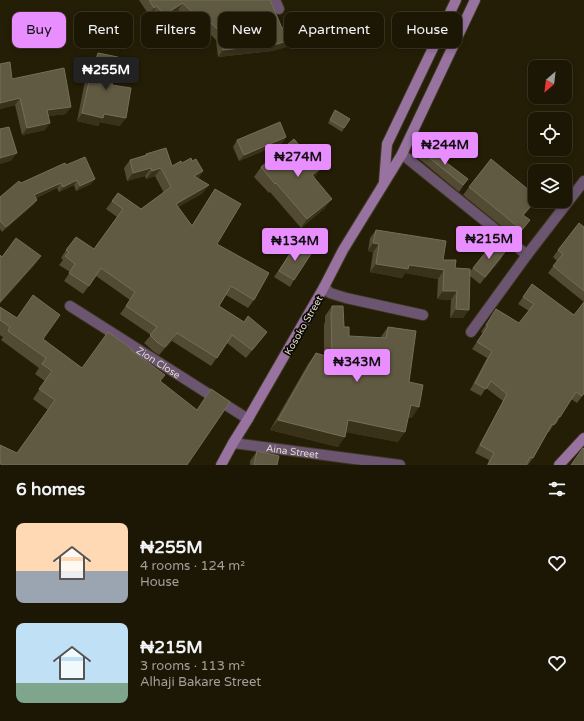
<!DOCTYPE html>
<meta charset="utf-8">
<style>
:root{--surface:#1c1604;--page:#292313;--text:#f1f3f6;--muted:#a09f9a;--line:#3a3526;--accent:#e98efe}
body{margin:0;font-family:"Varela Round",sans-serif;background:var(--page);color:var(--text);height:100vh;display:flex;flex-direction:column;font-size:15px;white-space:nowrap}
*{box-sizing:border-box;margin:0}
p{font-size:13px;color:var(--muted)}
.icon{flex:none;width:22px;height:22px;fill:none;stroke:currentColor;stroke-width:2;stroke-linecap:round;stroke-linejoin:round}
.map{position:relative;height:465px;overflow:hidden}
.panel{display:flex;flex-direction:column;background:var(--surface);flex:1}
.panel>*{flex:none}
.hud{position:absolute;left:12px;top:12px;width:560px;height:36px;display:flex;gap:8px}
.needle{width:26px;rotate:208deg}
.buttons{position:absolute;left:528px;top:60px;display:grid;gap:8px}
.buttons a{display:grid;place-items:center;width:44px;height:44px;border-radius:8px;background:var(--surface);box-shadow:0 2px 6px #0003,0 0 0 1px var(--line);font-size:20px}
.price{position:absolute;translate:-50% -34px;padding:0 9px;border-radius:4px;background:var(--accent);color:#111;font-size:13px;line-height:26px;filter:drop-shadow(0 1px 2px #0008)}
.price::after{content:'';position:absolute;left:50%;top:24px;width:12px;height:9px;margin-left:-6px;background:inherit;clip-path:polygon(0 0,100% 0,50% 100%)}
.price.current{background:#222;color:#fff}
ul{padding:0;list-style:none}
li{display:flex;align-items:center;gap:12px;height:100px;padding:0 16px}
li span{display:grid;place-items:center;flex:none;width:112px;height:80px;border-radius:8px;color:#555}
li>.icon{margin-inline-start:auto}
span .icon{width:48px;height:48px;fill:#fffc;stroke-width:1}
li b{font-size:17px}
h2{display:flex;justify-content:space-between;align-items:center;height:48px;padding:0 16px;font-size:17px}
.pill{padding:0 14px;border-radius:8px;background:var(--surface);box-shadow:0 2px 6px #0003,0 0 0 1px var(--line);font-size:14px;line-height:36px}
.pill.current{background:var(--accent);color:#111}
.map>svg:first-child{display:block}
</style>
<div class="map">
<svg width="584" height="465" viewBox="0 0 584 465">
<rect width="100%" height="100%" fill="#251e06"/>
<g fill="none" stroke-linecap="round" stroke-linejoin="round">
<!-- street casing -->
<g stroke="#3f3822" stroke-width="12">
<g id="street">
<path d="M275 0 279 9"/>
<path d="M402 154 527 255"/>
<path d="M324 287 330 293 346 298 423 315"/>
<path id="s1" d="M70 306 248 419"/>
<path d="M471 332 527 255 584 181"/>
<path id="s2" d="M233 443 400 465"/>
</g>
</g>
<!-- secondary casing -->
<g stroke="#3f3822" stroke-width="12">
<path id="secondary" d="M384 182 387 144 456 0
M221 465 233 443 248 419 324 287 343 250 402 154 475 0
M559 465 584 438"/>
</g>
<!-- street -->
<use href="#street" stroke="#6c5571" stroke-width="10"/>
<!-- secondary -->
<use href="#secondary" stroke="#9873a0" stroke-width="10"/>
</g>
<!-- wall -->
<path fill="#524a32" d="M139 0H270L286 47 272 51 218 57 216 40 204 28 200 32 178 10 159 22 152 13 149 15Z
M98 53 112 85 120 126 100 122 98 126 77 121 85 81 90 73 93 61Z
M0 64 12 79 66 114 48 116 45 130 22 135 15 105 0 109Z
M335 110 344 128 342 132 328 123Z
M286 137 282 143 239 161 233 147 237 140Z
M426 147 468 179 459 192 418 158Z
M146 154 172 166 182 163 198 179 203 193 178 207 192 225 215 189 217 244 254 300 248 308 226 295 219 306 244 322 267 332 261 340 246 358 227 343 211 366 172 341 159 355 153 351 144 343 151 335 120 314 130 300 96 276 83 294 64 281 70 272 59 265 63 260 61 258 66 250 94 249 117 217 106 209 118 193 141 209 164 193 155 176 146 179 145 176 127 181 124 168 130 160 145 155Z
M66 165 91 184 76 191 74 185 59 192 57 188 36 198 37 200 33 205 2 232 0 229V197L21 183Z
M261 167 315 177H314L325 208 301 228 270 192 269 193 254 177Z
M469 187 532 206 524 215V228L516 238 463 195Z
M584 227V302L548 273 557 261 553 257 558 250Z
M376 230 443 260 455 268 470 271 473 268 501 259 480 284 470 276 463 318H450L451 300 437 299 438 279 405 273 402 278 370 272 373 252 368 251 370 238Z
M296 244 294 280 290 287 274 277Z
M532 284 574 315 584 302V394L577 403 571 399 556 424H554L549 432H548L533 458 528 465H487L489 460 475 453 503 401 486 388 481 396 470 390 487 358 472 349 483 333 481 332 496 309 519 323 529 311 518 304Z
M332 306 349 336 380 338 388 327 409 382 412 418 408 417 398 442 346 432 338 447 270 430 308 364 316 353 324 356V324L325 322V316Z
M0 307 82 368 131 350 161 381 187 465H0V445L17 453 48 410 33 399 45 381 35 374 39 368 1 340 3 337 0 335Z
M257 451 277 465H250V461Z"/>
<!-- shaded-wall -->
<path fill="#393219" d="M183 3 178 10 159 22 164 15Z
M157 6 152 13 149 15 154 8Z
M209 21 204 28 200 32 205 25Z
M291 40 286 47 272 51 218 57 223 50Z
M20 98 15 105 0 109V103Z
M71 107 66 114 42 117 47 110Z
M82 113 104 114 126 118 120 126 100 122 98 126 77 121Z
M50 123 45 130 22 135 27 128Z
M286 137 282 143 239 161 244 155Z
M17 153 11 161 0 164V158Z
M322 167 315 177 306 184 312 175Z
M151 168 145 176 127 181 133 173Z
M161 168 155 176 146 179 152 171Z
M203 171 198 180 194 176Z
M95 179 91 184 76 191 80 186Z
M77 180 74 185 59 192 63 187Z
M61 183 57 188 31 200 34 195Z
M209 185 203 193 170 212 176 204Z
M332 199 325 208 301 228 307 219Z
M37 200 33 205 2 232 6 227Z
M535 201 532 206 517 223 523 215Z
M373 243 379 244 373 252 368 251Z
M505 252 501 259 480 284 485 277Z
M41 256 34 266 0 304V302Z
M376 264 409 265 444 270 438 279 405 273 402 278 370 272Z
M443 291H457L451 300 437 299Z
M456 309 469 310 463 318H450Z
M267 332 261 340 246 358 252 350Z
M177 333 172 341 159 355 165 347Z
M411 405 419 407 412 418 403 416Z
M278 420 345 437 338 447 270 430Z
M348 420 405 432 398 442 340 431Z"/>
<!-- building -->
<path fill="#615a42" stroke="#756e58" d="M149 0H270L282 28 287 27 291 40 277 44 223 50 221 33 209 21 205 25 183 3 164 15 157 6 154 8Z
M98 53 118 57 112 85 131 88 126 118 104 114 103 118 82 113 91 73 94 74Z
M10 62 12 79 64 68 71 107 47 110 50 123 27 128 20 98 0 103V64Z
M335 110 350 119 344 128 330 120Z
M280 122 286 137 244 155 237 140Z
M9 127 17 153 0 158V129Z
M294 139 309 157 312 155 322 167 312 175 332 199 307 219 276 183 275 184 261 167Z
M426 147 468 179 463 185 422 152Z
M166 148 172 166 181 161 182 163 191 158 192 161 196 159 203 171 194 176 209 185 176 204 192 226 215 189 241 204 217 244 269 273 254 300 231 286 219 306 244 322 248 316 267 332 252 350 232 335 217 358 177 333 165 347 158 343 150 335 157 327 126 306 135 292 101 268 89 286 69 273 75 264 65 256 69 252 66 250 76 237 94 249 123 209 112 201 118 193 141 209 171 187 161 168 152 171 151 168 133 173 130 160 147 155 146 154Z
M85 157 95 179 80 186 77 180 63 187 61 183 34 195 37 200 6 227 0 221V197L19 181 21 183 65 163 66 165Z
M491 159 535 195V201L523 215 530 220 522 230 469 187Z
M579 223 584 227V291L553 266 563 254 558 250Z
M376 230 446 241 443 260H456L455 268 470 269 469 310 456 309 457 291H443L444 270 409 265 408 269 376 264 379 244 373 243Z
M16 238 41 256 0 302V255L2 257Z
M493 243 505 252 485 277 473 268Z
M296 244 311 254 294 280 279 271Z
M532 284 574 315 584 302V393L582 396 576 392 560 417 559 416 554 425 552 424 533 458 530 457 526 465H488L494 453 480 445 507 394 491 381 486 389 475 383 492 351 477 342 488 326 486 325 496 309 519 323 534 304 523 297Z
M33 295 60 315 43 339 82 368 108 332 132 349 131 350 165 375 160 381 197 410 211 389 230 402 187 465H2L0 463V445L17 453 55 400 39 389 52 371 42 364 46 358 8 331 10 327 0 320V307L17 318Z
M332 306H343L344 327H349V336L386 338 388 327 416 331 409 382 423 385 419 407 411 405 405 432 348 420 345 437 278 420 316 353 332 358 331 313H332Z
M583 448 584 449V465H571Z
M257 451 279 456 277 465H254Z"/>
<g text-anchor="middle" stroke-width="3.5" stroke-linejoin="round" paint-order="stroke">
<!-- street labels -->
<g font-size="10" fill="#dfdbcc" stroke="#0b0802">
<text transform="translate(303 325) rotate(-60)" y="4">Kosoko Street</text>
<text dy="4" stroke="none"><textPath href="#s1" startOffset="105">Zion Close</textPath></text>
<text dy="4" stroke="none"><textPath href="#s2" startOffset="60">Aina Street</textPath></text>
</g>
</g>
</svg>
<div class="buttons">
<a><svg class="needle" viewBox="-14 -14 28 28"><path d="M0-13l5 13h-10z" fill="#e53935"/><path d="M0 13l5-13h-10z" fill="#a09f9a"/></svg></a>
<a><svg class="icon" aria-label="locate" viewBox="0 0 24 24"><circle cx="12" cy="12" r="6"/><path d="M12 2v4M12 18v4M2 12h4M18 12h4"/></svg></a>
<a><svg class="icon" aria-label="layers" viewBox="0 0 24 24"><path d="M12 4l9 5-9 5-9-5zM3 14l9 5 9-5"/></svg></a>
</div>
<b class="price current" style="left:106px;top:91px">₦255M</b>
<b class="price" style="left:445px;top:166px">₦244M</b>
<b class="price" style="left:298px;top:178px">₦274M</b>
<b class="price" style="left:489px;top:260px">₦215M</b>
<b class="price" style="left:295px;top:262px">₦134M</b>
<b class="price" style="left:357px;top:383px">₦343M</b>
<div class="hud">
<a class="pill current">Buy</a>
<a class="pill">Rent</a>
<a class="pill">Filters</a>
<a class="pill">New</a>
<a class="pill">Apartment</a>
<a class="pill">House</a>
</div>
</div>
<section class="panel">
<h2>6 homes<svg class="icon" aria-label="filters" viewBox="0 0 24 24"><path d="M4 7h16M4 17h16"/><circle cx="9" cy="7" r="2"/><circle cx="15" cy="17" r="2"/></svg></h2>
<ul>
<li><span style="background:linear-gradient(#ffd9b3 60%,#9aa5b1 0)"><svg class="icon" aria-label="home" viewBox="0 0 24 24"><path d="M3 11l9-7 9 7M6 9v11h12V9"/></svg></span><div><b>₦255M</b><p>4 rooms · 124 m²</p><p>House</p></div><svg class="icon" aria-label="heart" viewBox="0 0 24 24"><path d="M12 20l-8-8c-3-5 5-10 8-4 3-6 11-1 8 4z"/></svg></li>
<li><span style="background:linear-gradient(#bfe0f5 75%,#7fa58c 0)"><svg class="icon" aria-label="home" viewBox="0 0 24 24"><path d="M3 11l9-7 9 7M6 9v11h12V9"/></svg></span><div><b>₦215M</b><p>3 rooms · 113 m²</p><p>Alhaji Bakare Street</p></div><svg class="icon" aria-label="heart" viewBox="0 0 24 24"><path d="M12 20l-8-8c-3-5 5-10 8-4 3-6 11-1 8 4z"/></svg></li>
</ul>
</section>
